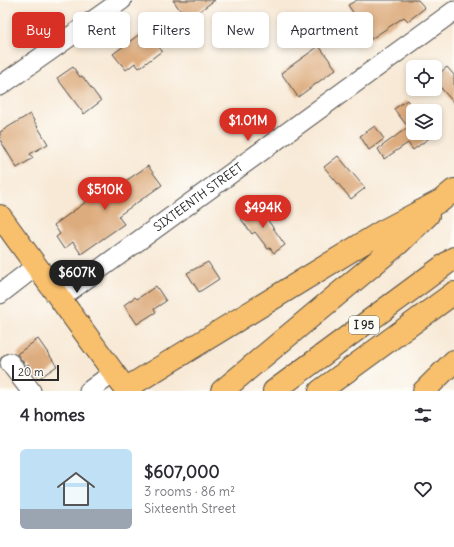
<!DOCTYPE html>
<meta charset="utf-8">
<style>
:root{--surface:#fff;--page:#f7f7f7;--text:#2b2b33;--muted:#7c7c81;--line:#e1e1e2;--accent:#d93025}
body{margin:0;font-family:Delius,sans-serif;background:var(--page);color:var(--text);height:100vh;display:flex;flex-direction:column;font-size:15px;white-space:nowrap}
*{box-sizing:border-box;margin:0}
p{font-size:13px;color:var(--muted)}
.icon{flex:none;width:22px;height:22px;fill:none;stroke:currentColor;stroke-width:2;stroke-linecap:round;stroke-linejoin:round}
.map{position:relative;height:391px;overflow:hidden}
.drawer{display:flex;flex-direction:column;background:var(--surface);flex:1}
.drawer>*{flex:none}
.hud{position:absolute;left:12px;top:12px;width:430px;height:36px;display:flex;gap:8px}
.tools{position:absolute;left:406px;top:60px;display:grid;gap:8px}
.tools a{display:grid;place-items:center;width:36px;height:36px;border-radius:6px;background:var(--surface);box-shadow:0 2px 6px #0003;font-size:20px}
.scale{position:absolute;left:12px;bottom:10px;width:47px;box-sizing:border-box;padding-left:4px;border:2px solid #2b2b2b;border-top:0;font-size:11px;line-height:14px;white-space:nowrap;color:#2b2b2b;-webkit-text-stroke:3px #fdfcf7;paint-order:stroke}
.price{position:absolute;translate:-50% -34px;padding:0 9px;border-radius:14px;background:var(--accent);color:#fff;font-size:13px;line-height:26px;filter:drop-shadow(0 1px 2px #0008)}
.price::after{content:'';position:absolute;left:50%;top:24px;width:12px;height:9px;margin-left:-6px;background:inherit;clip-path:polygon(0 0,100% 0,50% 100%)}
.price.on{background:#222;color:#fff}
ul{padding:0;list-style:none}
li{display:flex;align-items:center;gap:12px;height:100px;padding:0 20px}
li+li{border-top:1px solid var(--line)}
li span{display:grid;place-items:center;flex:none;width:112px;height:80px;border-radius:6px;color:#555}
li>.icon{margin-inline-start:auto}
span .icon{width:48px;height:48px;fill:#fffc;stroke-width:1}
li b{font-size:17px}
h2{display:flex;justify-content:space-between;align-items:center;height:48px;padding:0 20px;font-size:17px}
.chip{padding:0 14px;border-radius:6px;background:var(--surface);box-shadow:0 2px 6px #0003;font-size:14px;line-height:36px}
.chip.on{background:var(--accent);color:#fff}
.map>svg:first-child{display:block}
</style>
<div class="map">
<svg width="454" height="391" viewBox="0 0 454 391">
<rect width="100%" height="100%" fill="#fdfcf7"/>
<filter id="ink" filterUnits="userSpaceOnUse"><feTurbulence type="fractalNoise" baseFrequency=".025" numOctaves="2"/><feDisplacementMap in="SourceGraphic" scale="8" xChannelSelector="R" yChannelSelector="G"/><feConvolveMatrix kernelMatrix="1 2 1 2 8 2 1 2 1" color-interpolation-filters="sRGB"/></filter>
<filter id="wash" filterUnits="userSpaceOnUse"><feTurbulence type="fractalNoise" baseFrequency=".012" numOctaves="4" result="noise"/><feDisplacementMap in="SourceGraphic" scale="16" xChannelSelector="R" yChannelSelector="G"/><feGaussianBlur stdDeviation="0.9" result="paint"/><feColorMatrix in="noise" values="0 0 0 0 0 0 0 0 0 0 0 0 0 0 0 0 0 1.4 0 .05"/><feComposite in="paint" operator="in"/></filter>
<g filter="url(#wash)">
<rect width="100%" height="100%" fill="#f8e9d6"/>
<g id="blocks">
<!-- building -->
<path fill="#ddac7e" d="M173 0H215L187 20Z
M357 0H418L425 8 408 21 404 17 371 39 348 5Z
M145 30 162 51 139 68 135 63 126 70 113 54Z
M319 46 336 69 298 97 281 73Z
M73 67 80 77 82 76 101 101 84 114 57 78Z
M447 67 454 75V103L435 81V77Z
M407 100 414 111H413V133H430L432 136 413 150 408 143 384 159 378 149 408 127 394 109Z
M30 114 48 144 30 154 33 158 17 168 0 140V132Z
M375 126 384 139 369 150 360 136Z
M338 156 365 188 351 199 324 167Z
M148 166 162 185 118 216 124 224 81 254 73 242 64 249 56 237 60 234 54 225 115 181 118 186Z
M258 206 285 245 274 253 270 248 268 249 255 232 252 234 241 219Z
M208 262 219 279 199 292 187 273Z
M156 286 166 301 154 309 156 312 137 324 124 305 135 297 137 299Z
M38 339 57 366 38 379 28 364 26 366 17 354Z"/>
</g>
</g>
<g filter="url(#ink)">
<use href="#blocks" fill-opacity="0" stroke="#4a4845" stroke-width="1"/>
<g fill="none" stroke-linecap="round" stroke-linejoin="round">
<!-- minor casing -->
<g stroke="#4a4845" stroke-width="21">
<g id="minor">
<path d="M0 86 122 0"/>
<path d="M0 294 36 266"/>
<path id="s1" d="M60 298 454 11"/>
<path d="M10 363 31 391"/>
<path d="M89 391 113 373"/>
</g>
</g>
<!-- major casing -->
<g stroke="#4a4845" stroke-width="24">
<path id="major" d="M0 216 127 391"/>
</g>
<!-- highway casing -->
<g stroke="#4a4845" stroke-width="24">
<path id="highway" d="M125 389 383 231 442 200 454 190
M222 391 398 244 428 215
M274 391 454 258
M320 391 454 293
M424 391 454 361"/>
</g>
<!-- minor -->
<use href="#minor" stroke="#fff" stroke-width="19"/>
<!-- major -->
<use href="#major" stroke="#f8bf6c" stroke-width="22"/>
<!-- highway -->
<use href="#highway" stroke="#f8bf6c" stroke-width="22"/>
</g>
</g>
<g text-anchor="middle" stroke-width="4" stroke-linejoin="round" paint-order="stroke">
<!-- shield labels -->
<rect fill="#fdfcf7" stroke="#6a6a68" stroke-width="1" x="349" y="316" width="30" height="18" rx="3"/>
<g font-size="11" font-weight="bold" fill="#2b2b2b">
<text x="364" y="329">I 95</text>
</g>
<!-- street labels -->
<g font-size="12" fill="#2b2b2b" stroke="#fdfcf7">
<text dy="4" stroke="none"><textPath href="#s1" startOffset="171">SIXTEENTH STREET</textPath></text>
</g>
</g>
</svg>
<div class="tools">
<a><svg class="icon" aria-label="locate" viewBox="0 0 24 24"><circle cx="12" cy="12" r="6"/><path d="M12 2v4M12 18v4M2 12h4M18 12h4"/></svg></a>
<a><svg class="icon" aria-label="layers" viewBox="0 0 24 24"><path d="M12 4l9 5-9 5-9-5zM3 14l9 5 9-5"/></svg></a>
</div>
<div class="scale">20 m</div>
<b class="price" style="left:248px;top:142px">$1.01M</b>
<b class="price" style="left:105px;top:211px">$510K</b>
<b class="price" style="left:263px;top:229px">$494K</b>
<b class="price on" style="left:77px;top:294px">$607K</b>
<div class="hud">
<a class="chip on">Buy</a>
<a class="chip">Rent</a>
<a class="chip">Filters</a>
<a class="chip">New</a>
<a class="chip">Apartment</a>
</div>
</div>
<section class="drawer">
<h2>4 homes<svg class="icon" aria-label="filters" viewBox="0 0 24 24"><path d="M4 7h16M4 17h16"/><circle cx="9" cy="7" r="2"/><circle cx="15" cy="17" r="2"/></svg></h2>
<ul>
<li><span style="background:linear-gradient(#bfe0f5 75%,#9aa5b1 0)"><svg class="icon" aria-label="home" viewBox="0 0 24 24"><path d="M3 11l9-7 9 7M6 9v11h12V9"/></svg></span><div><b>$607,000</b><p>3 rooms · 86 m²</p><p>Sixteenth Street</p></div><svg class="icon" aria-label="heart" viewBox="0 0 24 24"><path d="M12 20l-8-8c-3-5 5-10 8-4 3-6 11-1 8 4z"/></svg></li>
</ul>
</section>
